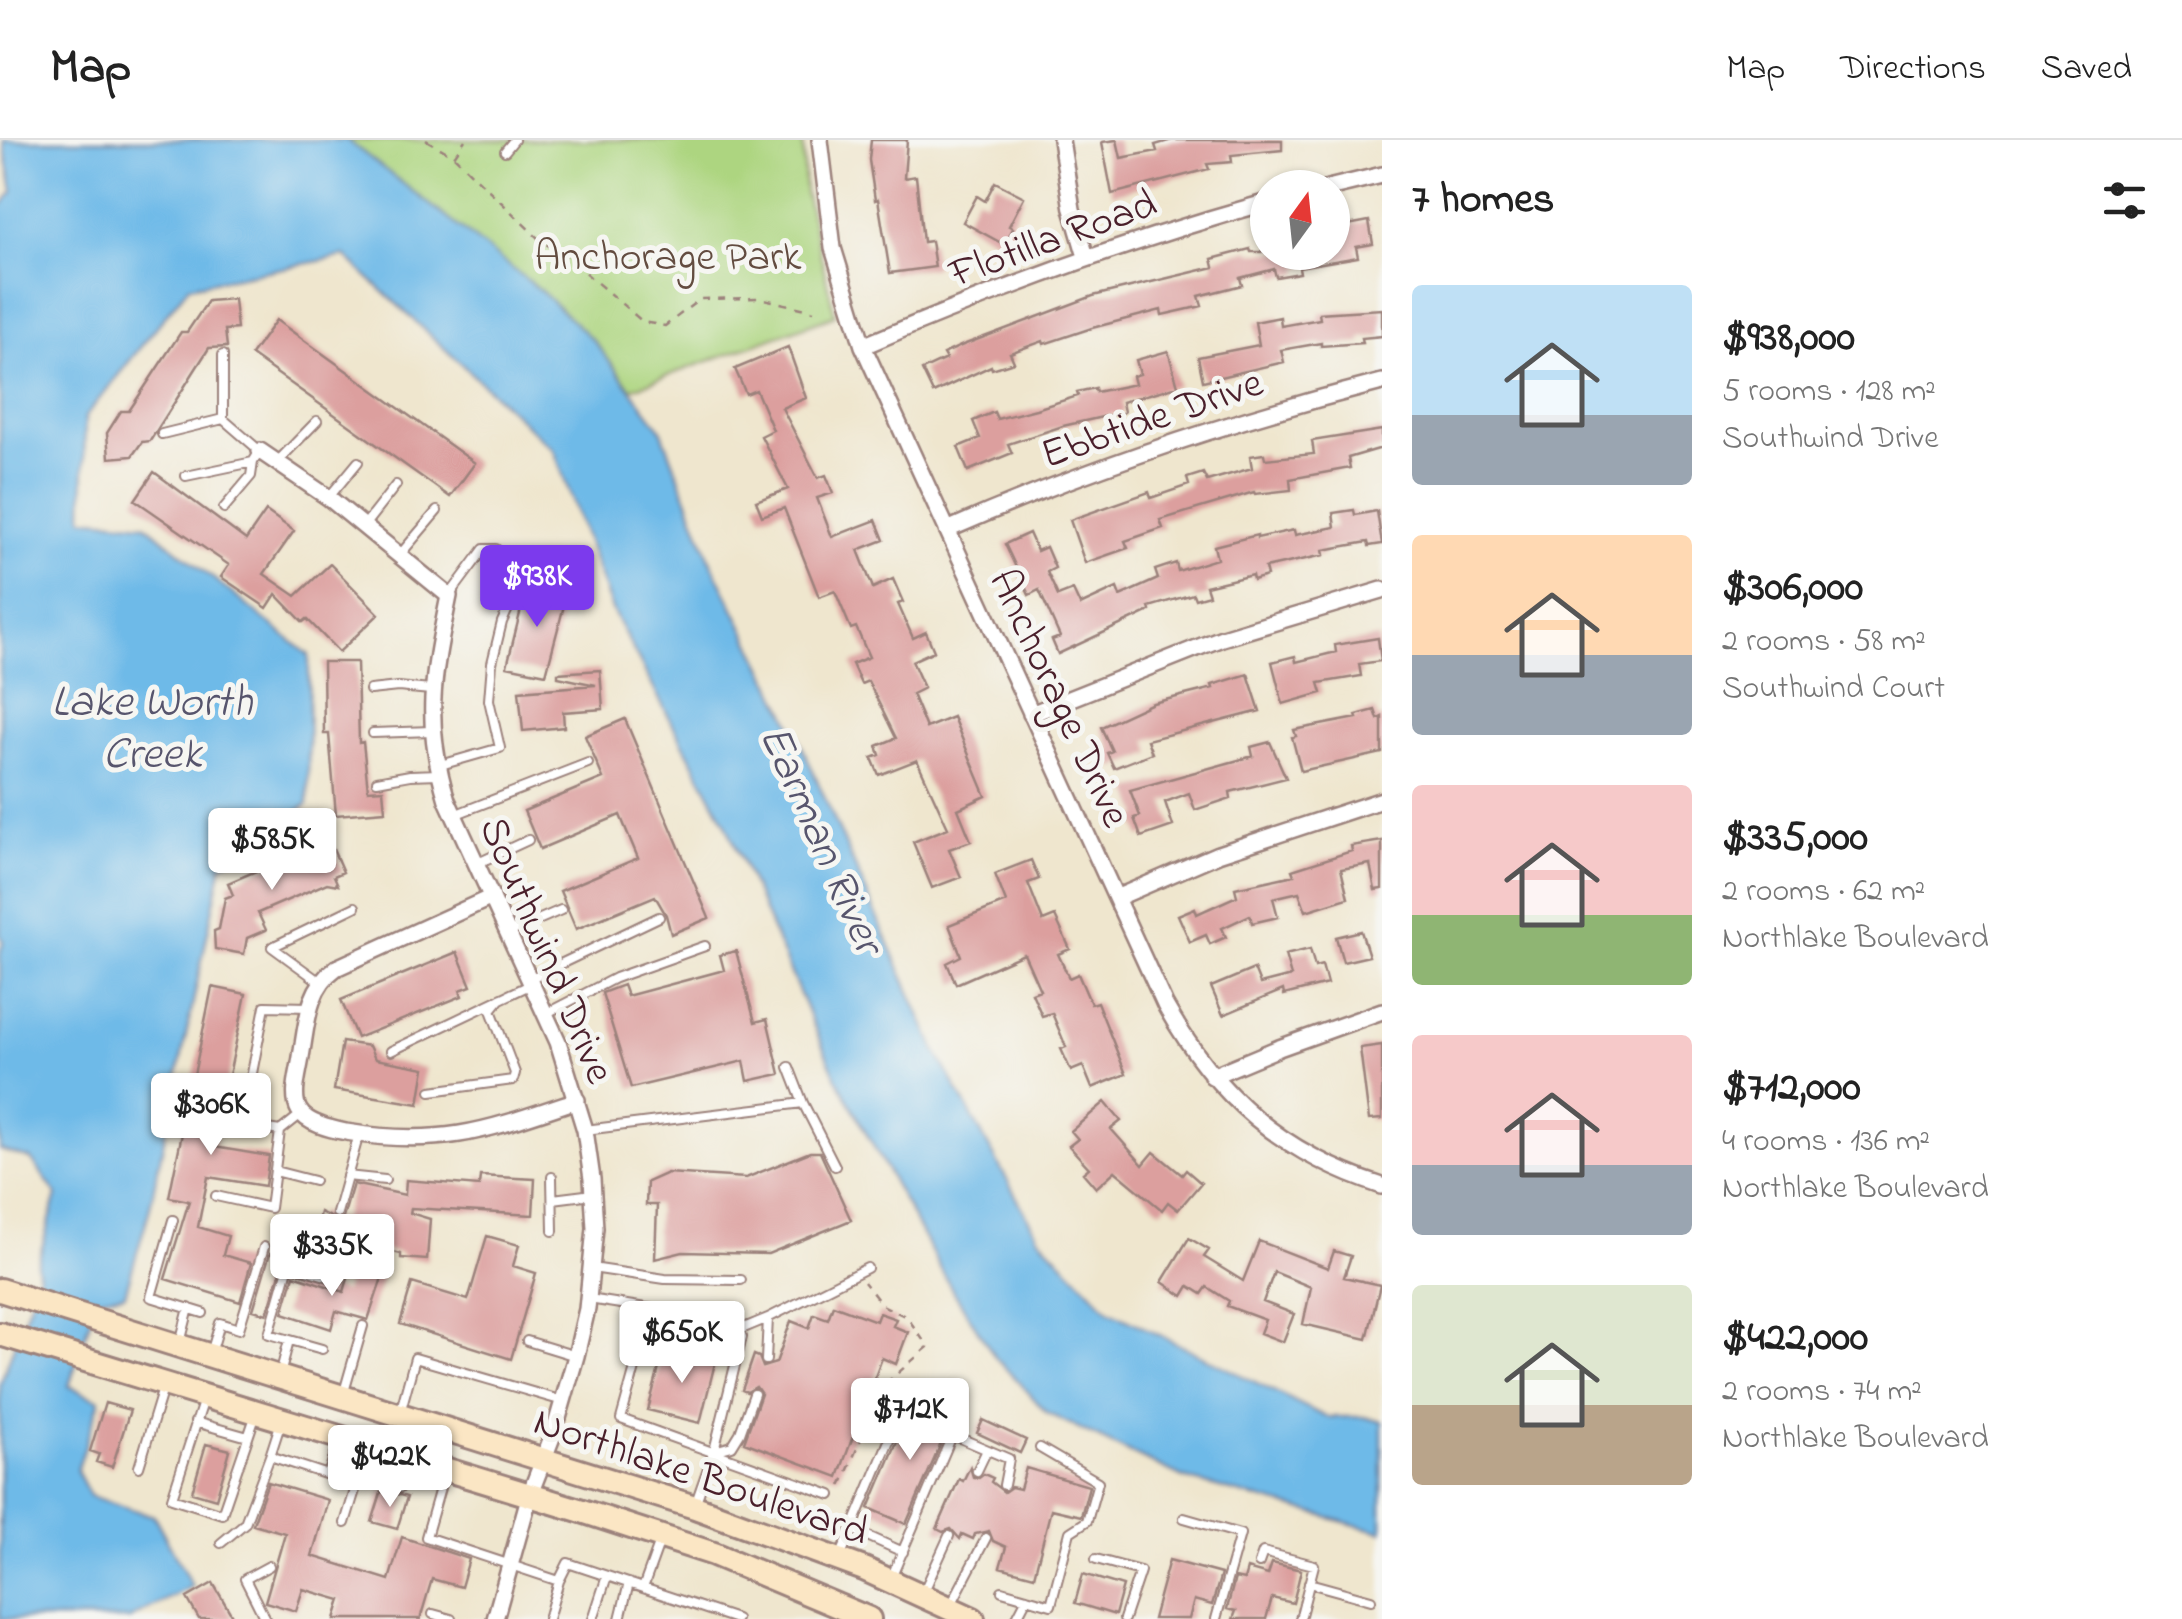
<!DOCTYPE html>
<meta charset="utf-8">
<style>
:root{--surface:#fff;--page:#f6f6f6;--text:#222;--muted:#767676;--line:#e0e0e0;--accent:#7c3aed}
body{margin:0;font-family:"Indie Flower",sans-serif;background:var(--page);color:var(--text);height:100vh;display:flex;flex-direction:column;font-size:38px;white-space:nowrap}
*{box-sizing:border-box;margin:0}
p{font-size:32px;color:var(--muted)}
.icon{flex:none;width:55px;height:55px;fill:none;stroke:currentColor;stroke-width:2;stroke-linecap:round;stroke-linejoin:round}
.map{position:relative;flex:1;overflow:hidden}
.panel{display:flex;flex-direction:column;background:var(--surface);width:800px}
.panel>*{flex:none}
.needle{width:65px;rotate:15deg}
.fabs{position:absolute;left:1250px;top:30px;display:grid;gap:20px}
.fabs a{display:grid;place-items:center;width:100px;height:100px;border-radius:50%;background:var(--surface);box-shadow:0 2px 8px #0004;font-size:50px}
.price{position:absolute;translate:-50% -85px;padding:0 22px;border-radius:10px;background:#fff;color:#222;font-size:32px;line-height:65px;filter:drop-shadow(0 2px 5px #0008)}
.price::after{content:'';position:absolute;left:50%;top:60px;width:30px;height:22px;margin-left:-15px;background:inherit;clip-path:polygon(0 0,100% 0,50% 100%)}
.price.on{background:var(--accent);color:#fff}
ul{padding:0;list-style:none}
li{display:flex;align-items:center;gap:30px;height:250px;padding:0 30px}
li span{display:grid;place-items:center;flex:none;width:280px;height:200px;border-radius:10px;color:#555}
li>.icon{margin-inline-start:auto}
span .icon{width:120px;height:120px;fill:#fffc;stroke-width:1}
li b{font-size:42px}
h2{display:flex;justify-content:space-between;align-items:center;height:120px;padding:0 30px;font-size:42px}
header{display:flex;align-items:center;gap:60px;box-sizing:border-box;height:140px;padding:0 50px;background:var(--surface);border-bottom:2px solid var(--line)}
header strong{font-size:48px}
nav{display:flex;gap:55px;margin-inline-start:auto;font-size:35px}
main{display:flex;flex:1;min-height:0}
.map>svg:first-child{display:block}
</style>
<header>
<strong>Map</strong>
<nav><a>Map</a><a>Directions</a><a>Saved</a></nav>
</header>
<main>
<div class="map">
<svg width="1382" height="1479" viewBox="0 0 1382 1479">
<rect width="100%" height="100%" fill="#f6f6f2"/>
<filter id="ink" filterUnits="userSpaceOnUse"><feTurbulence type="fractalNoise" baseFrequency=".01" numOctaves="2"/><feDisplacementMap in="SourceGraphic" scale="20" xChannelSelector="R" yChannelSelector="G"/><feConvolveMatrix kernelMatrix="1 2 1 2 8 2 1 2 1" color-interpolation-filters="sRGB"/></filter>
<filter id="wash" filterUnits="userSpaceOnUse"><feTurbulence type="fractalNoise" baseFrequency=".0048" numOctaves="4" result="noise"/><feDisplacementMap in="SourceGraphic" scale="40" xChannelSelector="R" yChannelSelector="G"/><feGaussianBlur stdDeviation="2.25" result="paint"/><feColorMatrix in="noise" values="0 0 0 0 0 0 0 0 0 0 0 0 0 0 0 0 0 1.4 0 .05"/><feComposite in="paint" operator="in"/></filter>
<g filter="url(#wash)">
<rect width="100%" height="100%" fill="#efe6ce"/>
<!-- green -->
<path fill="#add580" stroke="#7c7a56" stroke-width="2.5" d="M342 0H803L805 52 835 175 631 249 594 201Z"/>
<!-- water -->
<path fill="#6ebae8" stroke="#5c6c8a" stroke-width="2.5" d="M3 0H347L540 150 594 201 661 289 711 422 798 597 936 911 1038 1096 1109 1170 1326 1277H1364L1382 1282V1392L1183 1338 1047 1273 995 1217 950 1146 836 937 726 684 612 470 554 310 345 116 189 146 85 277 83 378 145 384 309 515 308 664 222 725 149 1071 125 1154 97 1158 69 1246 100 1260 77 1331 90 1356 154 1376 192 1446 129 1479H0V1244L39 1137 37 1125 57 1055 31 1019 0 1010V813L3 802 0 795V68L13 51Z"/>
<g id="blocks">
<!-- building -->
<path fill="#dc9f9e" d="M871 0H907L904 38 916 36 923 102 931 101 935 127 890 133 878 59 875 60 869 20Z
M1117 0 1121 18 1157 11 1155 5 1172 0H1282V10L1231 15 1232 22 1207 24 1209 29 1112 54 1102 2Z
M995 42 1024 57 1009 86 1013 88 1005 105 963 82 977 56 985 61Z
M1369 81 1373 104 1356 107 1358 117 1299 127 1300 133 1276 137 1274 129 1240 138 1242 145 1199 156 1202 166 1162 175 1161 170 1092 188 1044 204 1043 201 1010 213 1014 222 992 229 991 226 933 253 922 230 946 219 943 214 963 205 1093 156 1214 127 1212 119 1250 109 1251 112H1332V88Z
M234 159 237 189 225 190 227 207 209 208 150 301 142 302 132 316 109 318 107 293 121 271H129L181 192H187L208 161Z
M1382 169V196L1361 198 1362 203 1321 206V203L1281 210 1284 222 1203 241 1198 217 1259 205 1255 182 1280 177 1281 186 1320 179 1319 173Z
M276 180 475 323 450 357 251 215Z
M788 207 806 258 782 268 818 338 826 335 833 353 817 358 832 397 876 380 884 400 858 410 873 448 893 439 903 462 898 464 913 498 926 492 934 511 912 521 924 548 912 554 926 588 953 577 986 656 958 669 971 701 949 709 961 737 932 748 913 702 948 688 917 620 879 635 872 618 880 615 877 606 896 598 868 541 861 544 852 524 869 517 856 487 851 489 835 451 819 457 784 368 762 376 756 361 788 349 761 296 773 290 756 250 746 254 735 229Z
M1168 211 1178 246 1122 262 1124 272 1063 286 1008 304 1012 313 968 331 958 307 980 298 973 281 994 272 997 279 1036 269 1078 256 1077 252 1095 248 1096 252 1135 244 1133 236 1140 234 1136 220Z
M1382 290V308L1348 318 1350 328 1290 339 1291 350 1255 354 1254 352 1160 380 1163 388 1125 401 1128 408 1085 423 1070 380 1149 352 1151 358 1189 345 1187 338 1203 333 1207 341 1252 328 1250 316 1264 314 1265 319 1314 314 1312 301Z
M154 332 246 400 266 371 294 391 264 434 296 456 330 424 379 474 339 512 307 479 303 482 276 454 267 468 221 437 229 425 135 360Z
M1354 370 1355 375 1377 371 1382 404 1369 406 1368 402 1323 410 1324 415 1265 428 1267 436 1253 440 1252 435 1206 446 1209 455 1195 459 1193 454 1149 467 1150 471 1058 514 1052 500 1060 497 1039 450 1029 455 1005 404 1029 393 1037 411 1046 407 1055 428 1047 432 1058 456 1073 450 1080 465 1117 448 1120 456 1158 439 1155 430 1176 423 1178 431 1217 419 1214 406 1257 395V398L1294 390 1295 395 1335 387 1333 373Z
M527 445 567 454 546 534 507 526Z
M1378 498 1381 521 1359 524 1361 536 1319 543 1322 553 1283 564 1272 522 1295 516 1296 522 1336 512 1335 505Z
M323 522H357L359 603 363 602 368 650 383 649 385 671 336 675 329 594H324Z
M600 530 603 569 563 572 564 587 523 591 519 551 596 545 558 537V533Z
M1248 534 1260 571 1147 600 1152 613 1114 628 1107 613 1112 611 1101 587 1153 563 1213 548 1212 545Z
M1375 570 1378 579 1382 577V613L1301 631 1292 597 1296 596 1294 590 1357 578 1356 575Z
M625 579 709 778 671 794 666 775 655 756 576 789 560 751 638 718 620 675 540 709 524 671 603 638 585 596Z
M1270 602 1286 638 1230 652 1231 658 1195 670 1189 653 1165 662 1173 686 1141 697 1134 678 1140 676 1130 650 1253 616 1251 607Z
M329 700 343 732 334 736 338 745 327 743 258 773 266 790 247 798 244 814 215 809 214 791 219 789 225 758 233 755 228 743Z
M1382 701V749L1375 750 1370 724 1341 729 1348 758 1306 771 1299 752 1273 758 1278 777 1252 783 1250 775 1222 788 1226 797 1210 804 1206 795 1190 802 1178 775 1195 768 1197 774 1237 756 1235 748 1294 735 1292 730 1352 711 1351 706Z
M1031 720 1039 739 1028 743 1043 781 1055 776 1070 809 1058 814 1069 838 1078 834 1091 864 1097 862 1126 934 1092 948 1083 926 1071 931 1061 909 1066 907 1052 873 1042 876 1032 853 1040 850 1024 814 956 844 947 823 961 816 949 785 1006 762 995 734Z
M1361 791 1369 816 1343 822 1336 797Z
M1310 809 1315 827 1322 825 1327 844 1284 855 1283 850 1223 875 1211 847 1254 829 1260 844 1291 836 1285 815Z
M736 811 755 882 767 879 780 934 748 941 744 921 631 948 602 853 623 845 627 856 724 830 720 815Z
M457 812 471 846 460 850 462 856 357 898 341 860Z
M212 847 246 854 214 1007 269 1016 265 1046 208 1037 198 1087 228 1096 223 1115 251 1123 240 1162 165 1139 189 1061 169 1057Z
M342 902 369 906 375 919 425 928 419 964 334 950Z
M1382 905V979L1369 980 1360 908Z
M1105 962 1121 981 1111 989 1143 1025 1154 1012 1182 1035 1186 1030 1201 1043 1178 1070 1168 1062 1162 1070 1115 1031 1096 1048 1083 1033 1089 1028 1069 1006 1078 999 1071 991Z
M810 1012H820L851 1080 768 1114 683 1112 655 1119 657 1065H646L647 1042 667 1033 746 1038Z
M480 1036 535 1039 533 1075 411 1068 410 1073 430 1079 427 1120 401 1118V1114L315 1092 320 1072 336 1080 343 1078 353 1044 405 1055 406 1040 479 1046Z
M487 1096 519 1105 513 1126 536 1133 511 1219 400 1184 412 1143 468 1160Z
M1189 1098 1209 1110 1204 1117 1243 1141 1259 1101 1328 1128 1334 1111 1351 1116 1344 1137 1380 1145 1367 1199 1303 1184 1311 1147 1274 1132 1263 1162 1294 1174 1283 1202 1260 1193 1265 1180 1227 1166 1229 1161 1207 1147 1202 1154 1189 1146 1183 1156 1162 1142Z
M270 1113 285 1118 267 1174 253 1170Z
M351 1128 382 1138 368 1180 336 1171 331 1189 283 1173 294 1135 344 1152Z
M833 1165 876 1181 879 1173 896 1179 893 1186 908 1192 896 1224 882 1218 838 1337 744 1302 761 1254 756 1247 747 1252 742 1250 754 1215 759 1217 763 1227 776 1223 791 1181 809 1188 814 1174 828 1179Z
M664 1209 715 1223 700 1283 648 1270Z
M914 1262 952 1278 906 1384 869 1368Z
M105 1263 130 1270 112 1327 96 1322 99 1314 90 1311Z
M983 1280 1026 1300 1020 1313 977 1293Z
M206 1304 230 1310 216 1359 192 1352Z
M970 1327 973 1337 979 1338 984 1334 993 1338 991 1342 1004 1352 1011 1347 1020 1349 1026 1328 1089 1346 1081 1376 1051 1369 1034 1436 1000 1427 1006 1407 993 1401 989 1391 975 1394 973 1399 962 1394 960 1399 951 1389 943 1392 937 1389 959 1339 963 1341Z
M268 1342 328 1360 312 1416 389 1440 402 1397 469 1419 461 1447 432 1439 420 1479H335L341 1460 303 1449 296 1471 265 1462 285 1393 253 1384Z
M382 1350 407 1357 397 1389 372 1382Z
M1169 1420 1221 1434 1212 1465 1194 1460 1189 1479H1153Z
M1272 1423 1301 1430 1293 1463 1272 1458 1266 1479H1233L1236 1471 1227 1469 1235 1438 1244 1440 1247 1429 1268 1435Z
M1083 1434 1123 1446 1115 1475 1075 1463Z
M213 1443 234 1479H199L187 1458Z"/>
</g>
</g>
<g filter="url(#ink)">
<use href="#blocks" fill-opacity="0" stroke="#9c827c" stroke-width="2.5"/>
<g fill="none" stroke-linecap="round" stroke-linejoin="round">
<!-- service casing -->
<g stroke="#9c827c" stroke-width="12">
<path id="service" d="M505 11 514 0
M162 294 223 279
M278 321 317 281
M186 336 253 322 260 311 223 279V215
M329 357 358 322
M224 368 251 336 253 322
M363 387 396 345
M398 417 437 371
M449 456 484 409H496L522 438
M370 550 398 547 431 550
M373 593 432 591
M437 626 500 608 489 560 492 523 502 482 522 438 544 424
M377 641 410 635 439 634
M454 675 588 623
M476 724 528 700
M508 793 561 770
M529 839 659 777
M320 842 272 807 355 767
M545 874 615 838 705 806
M391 911 532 844
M789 927 803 963
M431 951 513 940 515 933 491 870 500 859
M300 975 280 991 242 985 265 866 309 867
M585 990 803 963 835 1026
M275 1031 314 1041
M347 1036 385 1040
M552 1037 553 1091
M216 1056 270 1068 280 991
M553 1059 593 1054
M337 1073 359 994
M173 1080 151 1157 203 1173
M592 1128 665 1139 741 1140
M589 1159 734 1182 742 1197 714 1311 696 1362
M651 1170 621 1279 831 1355
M646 1186 738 1211
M739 1190 768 1178
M527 1201 576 1216
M180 1203 189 1168
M322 1209 269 1194 289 1125 339 1140
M212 1210 220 1183 239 1189 264 1107
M766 1220 768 1178 867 1128
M280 1235 289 1200
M344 1252 363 1186
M203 1262 172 1358 222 1374 255 1277
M400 1273 415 1218 563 1261
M195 1282 248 1297
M280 1285 270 1316 328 1335 340 1299
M953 1295 1009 1319 1004 1345
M714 1311 732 1306 740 1293 754 1254
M139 1327 164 1245
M977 1331 987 1310
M444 1334 426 1397 559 1441 568 1423 736 1479
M360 1336 400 1348 408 1321
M1184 1378 1240 1394 1216 1479
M345 1383 367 1311
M852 1389 903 1412
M221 1403 245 1383 270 1316
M841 1415 912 1246 963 1270 892 1436
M1096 1419 1140 1431 1124 1479
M1259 1423 1263 1412 1314 1425 1300 1479
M1309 1443 1371 1460
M643 1448 660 1401
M924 1451 949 1396
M1002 1451 1051 1465 1070 1392 1087 1381 1098 1342 1040 1308
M951 1465 986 1398
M433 1474 451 1479
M265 1479 245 1439 269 1426
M548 1479 559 1441
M593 1479 607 1436
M620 1479 629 1443
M1016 1479 1027 1458"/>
</g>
<!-- minor casing -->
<g stroke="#9c827c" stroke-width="20">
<path id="minor" d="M820 0 833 108 863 206 1165 865C1217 957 1281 1013 1382 1046
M1061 0 1072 69 1086 117
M1328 48 1382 35
M863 206C996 149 1128 101 1268 62
M260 311 329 358 449 456C433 536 423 580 447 660L558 902 585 990 592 1039 595 1088 587 1169 576 1216 554 1292 530 1354 495 1479
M947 390C1088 328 1232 280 1382 242
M1031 574 1222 498 1382 450
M492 757 336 828C307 849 307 884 301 917 299 932 291 956 299 970 307 984 331 989 346 992 443 1008 488 990 577 960
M1116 758 1218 714 1382 660
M1212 936 1279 908 1382 871"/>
</g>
<!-- secondary casing -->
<g stroke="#9c827c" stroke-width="28">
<path id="secondary" d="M0 1150 695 1367 864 1429 973 1479
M0 1194 579 1370 714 1414 869 1479"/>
</g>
<!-- path -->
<path stroke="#9c827c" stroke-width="2.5" stroke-dasharray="8 8" stroke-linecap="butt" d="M426 0 454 16 465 0
M454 16 542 102 561 112 643 182 665 186 700 159 760 158 814 171
M841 1346 884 1245 928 1207 907 1177 882 1165 864 1142"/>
<!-- service -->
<use href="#service" stroke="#fff" stroke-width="8"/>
<!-- minor -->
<use href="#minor" stroke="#fff" stroke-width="15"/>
<!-- secondary -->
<use href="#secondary" stroke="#fbe6c4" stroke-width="22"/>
</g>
</g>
<g text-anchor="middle" stroke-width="10" stroke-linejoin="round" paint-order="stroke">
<!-- street labels -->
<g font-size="42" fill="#4a1f2b" stroke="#f6f6f2">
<text transform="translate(1052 96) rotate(-20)" y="15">Flotilla Road</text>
<text transform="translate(1151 276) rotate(-19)" y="15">Ebbtide Drive</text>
<text transform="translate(1062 557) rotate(65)" y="15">Anchorage Drive</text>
<text transform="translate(549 809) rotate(67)" y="15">Southwind Drive</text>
<text transform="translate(702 1334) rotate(19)" y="15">Northlake Boulevard</text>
</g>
<!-- park labels -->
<g font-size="42" fill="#634c40" stroke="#f6f6f2">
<text x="668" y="129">Anchorage Park</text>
</g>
<!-- water labels -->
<g font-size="45" font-style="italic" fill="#57556d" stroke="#f6f6f2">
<text x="152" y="575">Lake Worth<tspan x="152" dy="52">Creek</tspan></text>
<text transform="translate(824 698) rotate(66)" y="16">Earman River</text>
</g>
</g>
</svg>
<div class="fabs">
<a><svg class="needle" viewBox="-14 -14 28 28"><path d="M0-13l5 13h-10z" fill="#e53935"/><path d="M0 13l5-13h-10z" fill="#767676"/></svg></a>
</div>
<b class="price on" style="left:537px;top:490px">$938K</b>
<b class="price" style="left:272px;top:753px">$585K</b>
<b class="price" style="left:211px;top:1018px">$306K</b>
<b class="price" style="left:332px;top:1159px">$335K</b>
<b class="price" style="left:682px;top:1246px">$650K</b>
<b class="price" style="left:910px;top:1323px">$712K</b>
<b class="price" style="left:390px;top:1370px">$422K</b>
</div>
<section class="panel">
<h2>7 homes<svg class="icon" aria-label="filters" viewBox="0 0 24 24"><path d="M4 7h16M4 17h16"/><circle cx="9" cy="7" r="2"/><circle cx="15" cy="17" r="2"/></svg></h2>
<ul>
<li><span style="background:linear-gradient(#bfe0f5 65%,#9aa5b1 0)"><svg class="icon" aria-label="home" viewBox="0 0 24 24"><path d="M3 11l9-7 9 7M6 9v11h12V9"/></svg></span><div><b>$938,000</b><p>5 rooms · 128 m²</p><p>Southwind Drive</p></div></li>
<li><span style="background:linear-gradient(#ffd9b3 60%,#9aa5b1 0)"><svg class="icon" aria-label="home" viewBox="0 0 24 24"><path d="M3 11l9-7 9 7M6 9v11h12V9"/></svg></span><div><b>$306,000</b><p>2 rooms · 58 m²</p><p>Southwind Court</p></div></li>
<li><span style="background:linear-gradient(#f6c9c9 65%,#8fb573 0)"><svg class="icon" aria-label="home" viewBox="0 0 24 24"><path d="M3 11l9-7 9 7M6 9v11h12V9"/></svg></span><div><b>$335,000</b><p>2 rooms · 62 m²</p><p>Northlake Boulevard</p></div></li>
<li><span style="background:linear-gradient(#f6c9c9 65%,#9aa5b1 0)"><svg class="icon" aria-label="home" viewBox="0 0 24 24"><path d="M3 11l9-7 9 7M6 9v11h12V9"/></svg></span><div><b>$712,000</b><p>4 rooms · 136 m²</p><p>Northlake Boulevard</p></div></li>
<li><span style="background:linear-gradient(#dfe7d0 60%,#b9a48a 0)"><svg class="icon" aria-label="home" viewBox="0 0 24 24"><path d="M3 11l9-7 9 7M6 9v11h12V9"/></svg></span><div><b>$422,000</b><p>2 rooms · 74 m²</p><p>Northlake Boulevard</p></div></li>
</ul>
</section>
</main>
